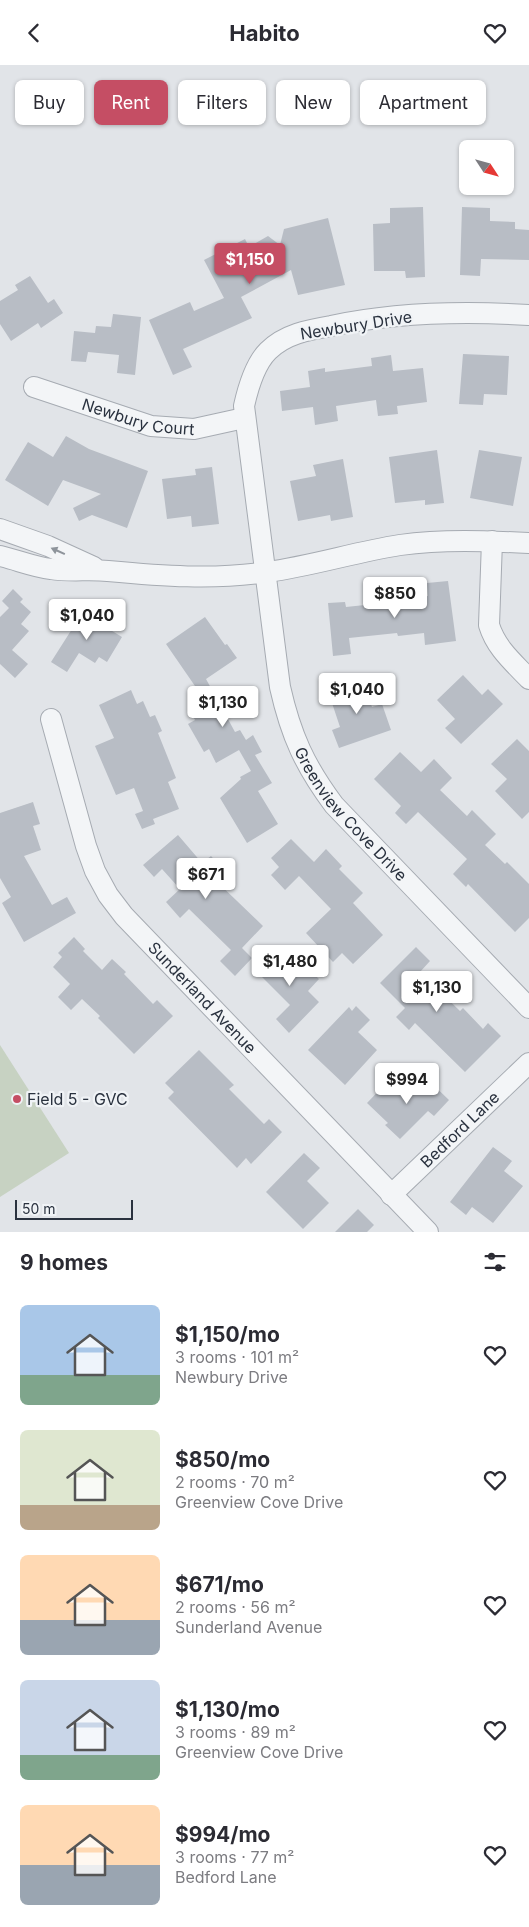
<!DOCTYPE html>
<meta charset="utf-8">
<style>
:root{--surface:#fff;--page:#f7f7f7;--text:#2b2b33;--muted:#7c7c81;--accent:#c54e64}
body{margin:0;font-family:Inter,sans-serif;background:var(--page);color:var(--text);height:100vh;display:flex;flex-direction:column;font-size:19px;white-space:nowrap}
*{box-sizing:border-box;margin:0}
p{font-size:16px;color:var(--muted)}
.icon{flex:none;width:28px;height:28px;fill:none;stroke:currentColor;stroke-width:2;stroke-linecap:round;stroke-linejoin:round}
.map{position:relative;height:1167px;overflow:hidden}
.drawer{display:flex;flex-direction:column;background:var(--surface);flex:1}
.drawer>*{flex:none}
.guide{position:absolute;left:15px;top:15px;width:500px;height:45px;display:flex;gap:10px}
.needle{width:32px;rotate:126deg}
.fabs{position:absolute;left:459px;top:75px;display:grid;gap:10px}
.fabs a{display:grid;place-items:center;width:55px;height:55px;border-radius:8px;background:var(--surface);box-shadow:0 1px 4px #0004;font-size:25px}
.scale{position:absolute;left:15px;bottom:12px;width:118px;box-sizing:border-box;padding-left:5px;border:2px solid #2a323f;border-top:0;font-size:14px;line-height:18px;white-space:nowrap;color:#2a323f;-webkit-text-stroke:4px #f0f3f6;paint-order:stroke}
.price{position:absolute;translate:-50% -42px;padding:0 11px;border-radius:5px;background:#fff;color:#222;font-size:16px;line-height:32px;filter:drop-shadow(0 1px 2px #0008)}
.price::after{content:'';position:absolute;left:50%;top:30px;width:15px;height:11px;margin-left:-8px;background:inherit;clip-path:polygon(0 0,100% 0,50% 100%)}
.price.active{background:var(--accent);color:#fff}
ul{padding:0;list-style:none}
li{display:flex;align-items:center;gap:15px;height:125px;padding:0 20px}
li span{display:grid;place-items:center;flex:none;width:140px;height:100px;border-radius:8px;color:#555}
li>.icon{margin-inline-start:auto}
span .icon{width:60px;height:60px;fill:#fffc;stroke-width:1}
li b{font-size:21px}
h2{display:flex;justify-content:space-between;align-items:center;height:60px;padding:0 20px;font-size:21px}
.pill{padding:0 18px;border-radius:8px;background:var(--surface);box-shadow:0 1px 4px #0004;font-size:18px;line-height:45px}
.pill.active{background:var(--accent);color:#fff}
header{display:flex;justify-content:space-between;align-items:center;height:65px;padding:0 20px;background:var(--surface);font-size:22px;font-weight:700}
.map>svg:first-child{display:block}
</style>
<header><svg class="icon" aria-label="back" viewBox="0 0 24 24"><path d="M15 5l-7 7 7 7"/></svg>Habito<svg class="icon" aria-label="heart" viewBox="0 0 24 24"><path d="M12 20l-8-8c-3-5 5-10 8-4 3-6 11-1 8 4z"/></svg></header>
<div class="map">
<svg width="529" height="1167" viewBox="0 0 529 1167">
<rect width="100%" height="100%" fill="#e1e4e8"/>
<!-- green -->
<path fill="#c7d2c2" d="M0 980 69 1088 0 1132Z"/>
<!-- building -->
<path fill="#b8bdc5" d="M423 142 425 212 406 213 405 206H374L373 159 390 158V143Z
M462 142 490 143V156L515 157V164L529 165V195L481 194 480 211 460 210Z
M328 153 345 220 298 230 291 205 241 232 252 253 183 284 192 302 173 310 149 255 190 237 194 246 224 233 204 195 245 174 249 182 268 171 280 180 284 164Z
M30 211 48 238 54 234 63 248 41 263 38 258 11 276 0 259V236L18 225 15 220Z
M113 249 141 252 135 310 117 308 119 290 88 287 86 297 71 296 74 266 95 268 96 261 111 262Z
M463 289 509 291 507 330 484 329 483 340 459 339Z
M391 290 393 306 423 303 427 337 397 341 398 349 378 351 376 335 336 341 338 356 315 360 313 342 282 346 280 326 310 322 308 306 325 303V307L372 301 371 293Z
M66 371 89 384 148 406 127 463 92 450 79 456 73 443 101 429 63 415 48 441 5 415 28 377 53 392Z
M437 385 444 438 425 440V435L395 438 389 392Z
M479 385 522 392 513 441 470 433Z
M343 394 353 452 331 456 330 450 298 456 290 416 316 411 313 400Z
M212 402 219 459 192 462 191 451 167 454 162 414 196 410 195 404Z
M448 516 456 576 425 580 424 568 398 571 397 568 349 573 351 589 333 591 328 538 345 537 346 542 393 537V535L428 531 427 518Z
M13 524 23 534 20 537 31 547 21 559 29 566 12 585 28 599 15 613 0 599V552L9 543 2 536Z
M86 542 108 556 104 561 122 572 107 597 99 592 95 598 79 588 67 607 51 597Z
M205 552 225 580 227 579 237 593 206 614 235 667 240 665 246 675 253 670 262 687 255 690 272 718 258 726 278 759 247 778 220 733 241 714 240 712 251 706 239 685 216 698 209 684 204 687 188 659 195 655 190 645 206 637 166 579Z
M463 610 482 630 488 624 503 639 461 679 445 663 455 654 437 635Z
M362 614 372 642 382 639 391 665 339 683 332 665 340 662 328 626Z
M131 625 137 639 143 636 150 652 155 650 162 666 158 668 176 713 168 717 179 744 153 754 155 759 142 764 135 749 143 746 134 723 116 730 95 681 114 673 99 640Z
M517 674 529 686V747L522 754 495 726 507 714 491 699Z
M400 687 421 707 434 694 452 713 440 725 467 751 472 745 496 769 485 780 505 799 507 797 529 819V853L515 867 468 819 466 822 453 809 467 794 418 747 406 759 395 748 401 741 374 714Z
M33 737 40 759 33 761 41 785 24 791 52 840 67 832 76 848 24 877 2 838 11 832 0 813V748Z
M178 770 202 798 211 791 221 802 211 811 263 861 242 883 252 893 235 911 220 896 231 885 189 844 180 853 166 837 180 824 162 804 154 812 143 800Z
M291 774 314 797 326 784 342 801 339 804 363 828 353 838 383 870 353 899 342 888 333 897 306 868 331 844 299 811 285 825 271 810 279 802 271 793Z
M74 872 85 884 83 886 102 905 112 894 126 907 124 909 153 939 157 935 173 951 134 989 98 953 100 951 82 934 71 945 58 932 70 919 53 902 62 892 58 888Z
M416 882 430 896 420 907 460 946 463 943 483 964 488 958 501 971 465 1007 415 958 409 965 396 952 405 943 380 918Z
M277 884 290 897 295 891 319 914 308 926 319 937 289 968 276 954 290 940 256 906Z
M356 941 370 955 358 967 377 985 345 1020 308 985 349 942 352 946Z
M199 985 234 1020 229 1024 264 1059 269 1054 282 1067 251 1099 246 1093 237 1103 168 1033 174 1027 165 1018Z
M425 1012 449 1035 434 1051 428 1046 400 1074 385 1060 388 1058 367 1038 390 1014 407 1030Z
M493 1082 512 1096 504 1106 523 1121 493 1158 472 1142 466 1150 450 1137Z
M304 1088 320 1103 307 1116 329 1138 303 1164 266 1127Z
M358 1144 374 1160 367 1167H335Z"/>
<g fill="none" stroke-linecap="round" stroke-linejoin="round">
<!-- minor casing -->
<g stroke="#a6abb2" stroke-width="22">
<g id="minor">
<path id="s1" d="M529 250C463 246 396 247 331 261 308 265 285 269 268 286 255 299 248 323 244 341L280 622C291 671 305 701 334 740L529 943"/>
<path id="s2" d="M34 322 151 361 194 364 244 353"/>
<path d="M0 464 48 481 94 502"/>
<path d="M492 476 489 560C496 583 513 597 529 614"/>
<path d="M0 491C17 495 34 502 51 504 70 507 89 504 108 506 161 511 214 515 267 507 312 501 355 487 400 480 443 474 486 476 529 478"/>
<path id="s3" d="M51 654 86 781 95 806 108 830 124 851 428 1167"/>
<path id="s4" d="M391 1130 529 998"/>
</g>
</g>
<!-- minor -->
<use href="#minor" stroke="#f3f5f7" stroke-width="20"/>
</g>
<!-- one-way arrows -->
<defs><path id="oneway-solid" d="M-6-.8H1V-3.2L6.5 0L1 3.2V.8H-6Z" transform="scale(1.25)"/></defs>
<use fill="#8e949b" href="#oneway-solid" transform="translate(58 486) rotate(-156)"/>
<!-- markers -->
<circle fill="#c54e64" stroke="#f0f3f6" stroke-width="2" cx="17" cy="1034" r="5"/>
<g text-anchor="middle" stroke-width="4.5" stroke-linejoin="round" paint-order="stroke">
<!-- street labels -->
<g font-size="16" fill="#2a323f" stroke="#f0f3f6">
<text transform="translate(356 260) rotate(-9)" y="6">Newbury Drive</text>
<text dy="6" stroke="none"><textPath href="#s2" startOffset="109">Newbury Court</textPath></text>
<text dy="6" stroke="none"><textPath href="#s1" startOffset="760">Greenview Cove Drive</textPath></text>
<text dy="6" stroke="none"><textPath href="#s3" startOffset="325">Sunderland Avenue</textPath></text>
<text dy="6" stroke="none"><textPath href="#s4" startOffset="95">Bedford Lane</textPath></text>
</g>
<!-- poi labels -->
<g font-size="16" fill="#2a323f" stroke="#f0f3f6" text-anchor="start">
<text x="27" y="1040">Field 5 - GVC</text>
</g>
</g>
</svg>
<div class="fabs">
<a><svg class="needle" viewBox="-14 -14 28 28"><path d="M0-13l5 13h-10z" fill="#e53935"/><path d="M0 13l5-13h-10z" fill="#7c7c81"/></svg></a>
</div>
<div class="scale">50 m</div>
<b class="price active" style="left:250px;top:220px">$1,150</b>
<b class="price" style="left:395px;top:554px">$850</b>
<b class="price" style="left:87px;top:576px">$1,040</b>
<b class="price" style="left:357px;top:650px">$1,040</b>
<b class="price" style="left:223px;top:663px">$1,130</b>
<b class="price" style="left:206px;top:835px">$671</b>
<b class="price" style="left:290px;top:922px">$1,480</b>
<b class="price" style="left:437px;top:948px">$1,130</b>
<b class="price" style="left:407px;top:1040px">$994</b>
<div class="guide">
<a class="pill">Buy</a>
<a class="pill active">Rent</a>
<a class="pill">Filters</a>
<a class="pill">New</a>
<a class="pill">Apartment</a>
</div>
</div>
<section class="drawer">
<h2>9 homes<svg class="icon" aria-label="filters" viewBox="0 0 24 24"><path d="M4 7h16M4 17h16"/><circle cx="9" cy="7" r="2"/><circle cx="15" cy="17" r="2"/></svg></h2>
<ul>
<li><span style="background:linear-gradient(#a9c7e8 70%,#7fa58c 0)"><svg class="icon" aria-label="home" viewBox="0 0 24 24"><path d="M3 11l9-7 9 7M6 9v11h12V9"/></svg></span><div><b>$1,150/mo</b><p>3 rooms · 101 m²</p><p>Newbury Drive</p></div><svg class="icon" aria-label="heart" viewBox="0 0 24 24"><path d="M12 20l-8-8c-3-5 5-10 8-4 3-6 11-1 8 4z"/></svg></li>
<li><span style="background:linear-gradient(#dfe7d0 75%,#b9a48a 0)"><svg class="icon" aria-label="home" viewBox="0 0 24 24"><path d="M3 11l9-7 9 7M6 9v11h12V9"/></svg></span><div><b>$850/mo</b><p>2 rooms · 70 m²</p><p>Greenview Cove Drive</p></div><svg class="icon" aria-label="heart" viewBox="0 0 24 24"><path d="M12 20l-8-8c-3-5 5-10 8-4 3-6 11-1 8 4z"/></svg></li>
<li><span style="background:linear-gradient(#ffd9b3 65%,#9aa5b1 0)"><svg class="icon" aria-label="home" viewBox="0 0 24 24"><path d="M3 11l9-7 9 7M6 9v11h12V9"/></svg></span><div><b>$671/mo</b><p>2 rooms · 56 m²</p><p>Sunderland Avenue</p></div><svg class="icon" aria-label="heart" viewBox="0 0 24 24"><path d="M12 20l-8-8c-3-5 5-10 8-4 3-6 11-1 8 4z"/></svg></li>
<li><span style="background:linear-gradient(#c9d6e8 75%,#7fa58c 0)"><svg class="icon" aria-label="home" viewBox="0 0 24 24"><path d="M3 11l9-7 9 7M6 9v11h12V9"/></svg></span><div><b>$1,130/mo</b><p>3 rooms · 89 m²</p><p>Greenview Cove Drive</p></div><svg class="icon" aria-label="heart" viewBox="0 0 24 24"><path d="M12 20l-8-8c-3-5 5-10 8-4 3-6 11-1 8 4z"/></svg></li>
<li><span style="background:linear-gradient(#ffd9b3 60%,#9aa5b1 0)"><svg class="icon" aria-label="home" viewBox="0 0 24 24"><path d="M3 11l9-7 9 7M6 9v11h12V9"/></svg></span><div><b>$994/mo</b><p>3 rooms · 77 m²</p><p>Bedford Lane</p></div><svg class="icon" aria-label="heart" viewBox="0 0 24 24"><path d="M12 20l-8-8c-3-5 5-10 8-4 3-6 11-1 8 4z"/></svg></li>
</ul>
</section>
